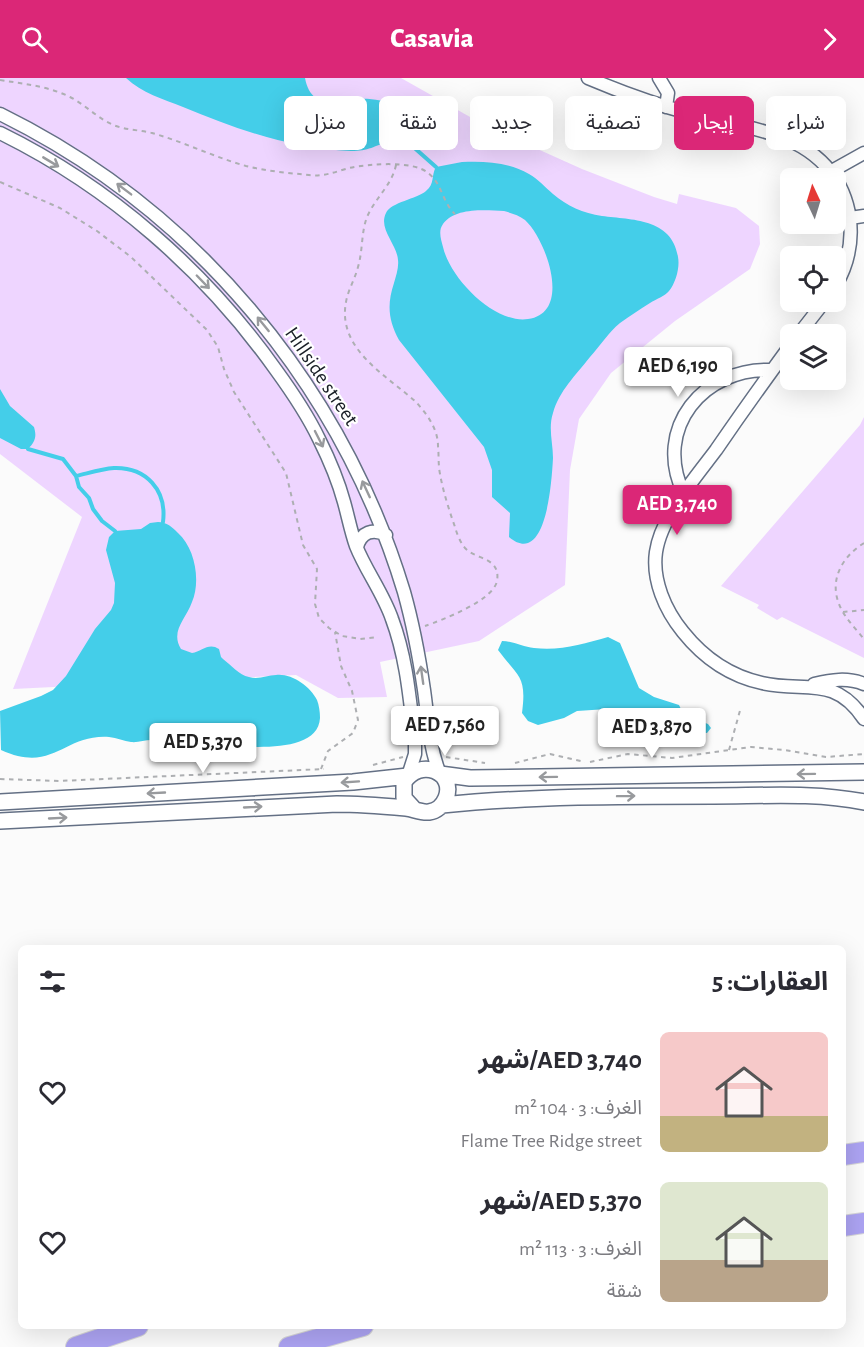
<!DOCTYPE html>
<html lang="ar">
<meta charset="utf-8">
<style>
:root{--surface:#fff;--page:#f2f2f3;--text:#2b2b33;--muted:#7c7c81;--accent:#db2777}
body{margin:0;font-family:"Alegreya Sans","Noto Sans Arabic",sans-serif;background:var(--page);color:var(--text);direction:rtl;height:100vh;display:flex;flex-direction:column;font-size:22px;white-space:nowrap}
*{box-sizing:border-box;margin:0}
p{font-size:20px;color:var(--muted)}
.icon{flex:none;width:33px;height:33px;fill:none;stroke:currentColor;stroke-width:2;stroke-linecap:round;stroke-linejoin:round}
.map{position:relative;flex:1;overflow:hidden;direction:ltr}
.sheet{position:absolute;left:18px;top:867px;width:828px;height:384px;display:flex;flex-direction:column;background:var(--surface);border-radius:9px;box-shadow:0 6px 24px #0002;direction:rtl}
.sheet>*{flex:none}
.top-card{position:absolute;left:18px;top:18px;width:828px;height:54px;direction:rtl;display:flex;gap:12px}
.needle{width:39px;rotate:356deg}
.controls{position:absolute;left:780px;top:90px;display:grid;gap:12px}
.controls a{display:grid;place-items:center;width:66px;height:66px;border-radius:9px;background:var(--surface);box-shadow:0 6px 24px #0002;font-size:30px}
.price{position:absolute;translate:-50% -51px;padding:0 14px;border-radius:6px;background:#fff;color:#222;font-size:20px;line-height:39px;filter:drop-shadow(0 2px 3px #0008)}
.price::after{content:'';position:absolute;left:50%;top:36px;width:18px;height:14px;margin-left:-9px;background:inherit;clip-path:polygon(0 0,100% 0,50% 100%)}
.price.active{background:var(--accent);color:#fff}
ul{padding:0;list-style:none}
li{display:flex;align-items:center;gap:18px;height:150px;padding:0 18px}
li span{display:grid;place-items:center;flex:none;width:168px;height:120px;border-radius:9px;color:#555}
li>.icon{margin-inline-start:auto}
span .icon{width:72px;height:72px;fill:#fffc;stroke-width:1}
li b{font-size:26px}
h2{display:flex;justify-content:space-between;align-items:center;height:72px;padding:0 18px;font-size:26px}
.pill{padding:0 21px;border-radius:9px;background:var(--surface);box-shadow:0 6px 24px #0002;font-size:21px;line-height:54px}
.pill.active{background:var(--accent);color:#fff}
header{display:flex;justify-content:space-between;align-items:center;height:78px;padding:0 18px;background:var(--accent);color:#fff;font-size:27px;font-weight:800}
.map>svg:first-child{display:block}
</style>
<header><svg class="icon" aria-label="forward" viewBox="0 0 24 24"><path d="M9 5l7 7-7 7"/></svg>Casavia<svg class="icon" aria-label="search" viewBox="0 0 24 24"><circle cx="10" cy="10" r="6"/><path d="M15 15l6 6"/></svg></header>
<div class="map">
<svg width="864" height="1269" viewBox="0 0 864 1269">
<rect width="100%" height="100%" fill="#fbfbfb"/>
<!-- green -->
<path fill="#eed5ff" d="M0 0H401L486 48 582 91 654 119 677 126 679 116 736 130 759 148 760 166 750 191 675 243 611 295 579 341 570 392 565 507 479 563 380 584 387 619 338 620 296 597 13 611 82 439 0 376Z
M864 339V580L782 539 777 542 757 530 759 527 721 508 860 347Z"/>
<!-- water -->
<path fill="#44cee9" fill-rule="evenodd" d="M126 0H305C311 31 333 23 356 21 370 20 384 22 396 28 402 31 408 33 409 40 410 52 400 60 390 63 374 68 369 73 351 73 292 71 236 51 183 29 163 21 142 15 126 0Z
M462 84C485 83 508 84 529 96 538 101 545 109 553 116 567 128 583 135 602 138 632 142 672 140 678 179 680 189 676 204 669 213 665 218 656 221 650 225 640 231 630 238 620 245 609 254 600 268 590 279 576 297 559 313 553 335 548 350 553 365 553 380 552 400 547 491 509 459L510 435 492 419V392L484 369 399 262C388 242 387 226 394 205 396 198 399 189 398 182 397 166 378 151 386 135 391 124 417 121 426 113 435 106 431 97 436 89ZM504 133C511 135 519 137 525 142 546 161 573 235 528 241 494 246 450 200 443 169 441 161 438 153 443 146 455 129 486 132 504 133Z
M0 311 10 328 34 349C37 359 35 364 28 371H21L0 360Z
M158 444C167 444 172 449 178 455 195 470 201 503 192 524 186 541 170 553 181 571L192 575C202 573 209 564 219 571L221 579 223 581C231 587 239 597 249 599 259 602 267 597 276 597 291 595 310 608 317 622 319 627 320 634 320 640 318 678 242 668 216 667 204 667 192 670 180 670 172 670 165 665 158 663 149 660 140 665 131 664 124 663 117 660 109 659 63 656 54 696 1 672L0 633 41 618 53 612 66 598 95 551 111 532 114 525 115 505 106 472 109 459 115 453 141 451 150 445Z
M608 559 620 565 639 610 654 619 679 627 684 637 708 646 711 650 707 655 685 653 652 656 639 651 607 631 577 633 564 640 538 647 528 643 522 635C527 597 518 599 498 572L502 563C513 563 523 569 534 570 561 573 583 566 608 559Z"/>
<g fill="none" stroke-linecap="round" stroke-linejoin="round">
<!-- stream -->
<path stroke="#44cee9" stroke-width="4" d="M401 58 436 89
M28 371 63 381 76 398C89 395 101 391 114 390 146 389 167 412 163 444
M76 398 79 409 89 420 93 431 102 443 115 453"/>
<!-- minor casing -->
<g stroke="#647085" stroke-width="15">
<path id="minor" d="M588 0C621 14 654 26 688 35 740 50 803 51 835 100
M659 0 668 15 666 29
M0 36C195 132 341 306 404 514 413 546 419 578 424 612 428 640 429 669 440 696
M0 55C110 109 205 192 276 292 292 314 307 336 319 361 329 381 338 402 344 424 348 438 351 454 356 468 366 493 383 515 392 541 407 581 410 624 415 665V676L408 698
M830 94 864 75
M836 101C856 135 855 174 836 207
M850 140 864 138
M799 256 824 224
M790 268C765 302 740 337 716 372 695 400 661 439 656 474 652 502 665 532 683 554 703 579 730 598 762 605 804 615 834 596 864 641
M684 416C652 350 704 289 772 292
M357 469C361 454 373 450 386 457
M814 606C831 602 847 599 864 606"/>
</g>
<!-- tertiary casing -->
<g stroke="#647085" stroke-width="18">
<path id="tertiary" d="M440 696 470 700 864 694
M0 724 353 704 408 698
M442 727C532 718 623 718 714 718 763 718 815 714 864 724
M0 743 337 726C360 726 383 728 406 730 414 731 421 735 429 734 437 733 443 727 446 720 456 694 420 679 404 704V720L414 731"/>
</g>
<!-- trunk casing -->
<g stroke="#d6d6d8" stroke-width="22">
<path id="trunk" d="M843 1077 864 1074
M843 1148 864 1145
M76 1269 138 1248
M289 1269 363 1248"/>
</g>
<!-- path -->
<path stroke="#adafb2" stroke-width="2" stroke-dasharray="4.5 4.5" stroke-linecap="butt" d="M0 2C24 6 48 8 70 19 86 27 99 42 116 48 127 52 140 52 152 55 184 64 214 79 246 88 266 93 288 95 309 97 323 99 335 94 349 90 368 86 413 82 428 95 442 105 442 124 455 136
M396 87C392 107 375 120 367 139 361 155 363 172 358 189 355 201 348 212 346 224 337 271 386 297 416 324 427 336 438 351 438 368 439 377 438 386 440 396 443 413 449 432 455 449 457 456 460 464 465 470 476 482 501 479 497 503 493 523 442 542 425 548
M0 104 60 130 97 153 131 179 207 252 218 269 224 291 234 314 286 395 303 467 317 491 315 526 319 540 329 550 342 558 360 561 378 559
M864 465C843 478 829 501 839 526 844 539 855 550 864 561
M843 534 864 532
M729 672 741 629
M446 679 485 685
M590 684 628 676 672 680 751 669 784 672 826 679 864 676
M515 685 550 676 585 684
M373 687 403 679
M321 691 328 673 353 655 358 642 352 613 341 588 335 554
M0 701 59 703 324 691"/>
<!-- minor -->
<use href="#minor" stroke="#fff" stroke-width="12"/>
<!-- tertiary -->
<use href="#tertiary" stroke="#fff" stroke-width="15"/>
<!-- trunk -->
<use href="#trunk" stroke="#aca3f2" stroke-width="20"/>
</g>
<!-- one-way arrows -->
<defs><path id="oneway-shaft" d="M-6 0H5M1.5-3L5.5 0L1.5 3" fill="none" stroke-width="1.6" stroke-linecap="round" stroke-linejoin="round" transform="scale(1.5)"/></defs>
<g stroke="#989a9d">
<use href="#oneway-shaft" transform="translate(51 84) rotate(31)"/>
<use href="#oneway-shaft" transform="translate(124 111) rotate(-143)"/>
<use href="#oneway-shaft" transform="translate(203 204) rotate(46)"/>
<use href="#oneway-shaft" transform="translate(263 246) rotate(-129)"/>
<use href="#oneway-shaft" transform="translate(319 361) rotate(63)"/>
<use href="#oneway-shaft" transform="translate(366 411) rotate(-115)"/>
<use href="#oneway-shaft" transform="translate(422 597) rotate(-98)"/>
<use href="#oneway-shaft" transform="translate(806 696) rotate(179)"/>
<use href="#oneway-shaft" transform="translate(548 699) rotate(179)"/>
<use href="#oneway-shaft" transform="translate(350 704) rotate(176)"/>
<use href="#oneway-shaft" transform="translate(156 715) rotate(177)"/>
<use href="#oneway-shaft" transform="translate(626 718) rotate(-1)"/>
<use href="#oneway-shaft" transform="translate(253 729) rotate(-3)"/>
<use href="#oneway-shaft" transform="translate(58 740) rotate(-3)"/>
</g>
<g text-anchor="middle" stroke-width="4.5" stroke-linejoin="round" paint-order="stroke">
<!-- street labels -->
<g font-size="21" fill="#191e26" stroke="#fff">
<text transform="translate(322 298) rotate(56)" y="7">Hillside street</text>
</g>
</g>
</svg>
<div class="controls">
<a><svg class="needle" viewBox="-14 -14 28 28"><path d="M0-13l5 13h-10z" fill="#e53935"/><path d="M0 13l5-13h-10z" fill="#7c7c81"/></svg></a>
<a><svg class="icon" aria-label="locate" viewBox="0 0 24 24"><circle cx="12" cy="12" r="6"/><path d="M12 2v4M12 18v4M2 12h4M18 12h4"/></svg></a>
<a><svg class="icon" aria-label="layers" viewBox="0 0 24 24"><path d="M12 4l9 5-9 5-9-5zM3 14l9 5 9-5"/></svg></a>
</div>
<b class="price" style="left:678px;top:320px">AED 6,190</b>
<b class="price active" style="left:677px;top:458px">AED 3,740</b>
<b class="price" style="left:445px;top:679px">AED 7,560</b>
<b class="price" style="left:652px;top:681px">AED 3,870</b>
<b class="price" style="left:203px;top:696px">AED 5,370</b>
<div class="top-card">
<a class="pill">شراء</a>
<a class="pill active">إيجار</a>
<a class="pill">تصفية</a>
<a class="pill">جديد</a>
<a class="pill">شقة</a>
<a class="pill">منزل</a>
</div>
<section class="sheet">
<h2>العقارات: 5<svg class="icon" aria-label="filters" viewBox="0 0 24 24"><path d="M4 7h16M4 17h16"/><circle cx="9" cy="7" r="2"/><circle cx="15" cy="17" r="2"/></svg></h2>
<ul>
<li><span style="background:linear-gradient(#f6c9c9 70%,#c2b280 0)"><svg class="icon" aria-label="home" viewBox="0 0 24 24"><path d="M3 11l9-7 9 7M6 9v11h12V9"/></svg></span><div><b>AED 3,740/شهر</b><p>الغرف: 3 · 104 m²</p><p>Flame Tree Ridge street</p></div><svg class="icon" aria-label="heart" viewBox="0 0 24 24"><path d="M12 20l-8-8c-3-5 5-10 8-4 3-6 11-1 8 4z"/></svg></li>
<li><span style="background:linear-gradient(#dfe7d0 65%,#b9a48a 0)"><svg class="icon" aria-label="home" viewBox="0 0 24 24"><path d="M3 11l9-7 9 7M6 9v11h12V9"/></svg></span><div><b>AED 5,370/شهر</b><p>الغرف: 3 · 113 m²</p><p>شقة</p></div><svg class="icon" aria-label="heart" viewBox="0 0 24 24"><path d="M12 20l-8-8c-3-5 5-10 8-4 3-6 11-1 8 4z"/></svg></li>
</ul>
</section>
</div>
